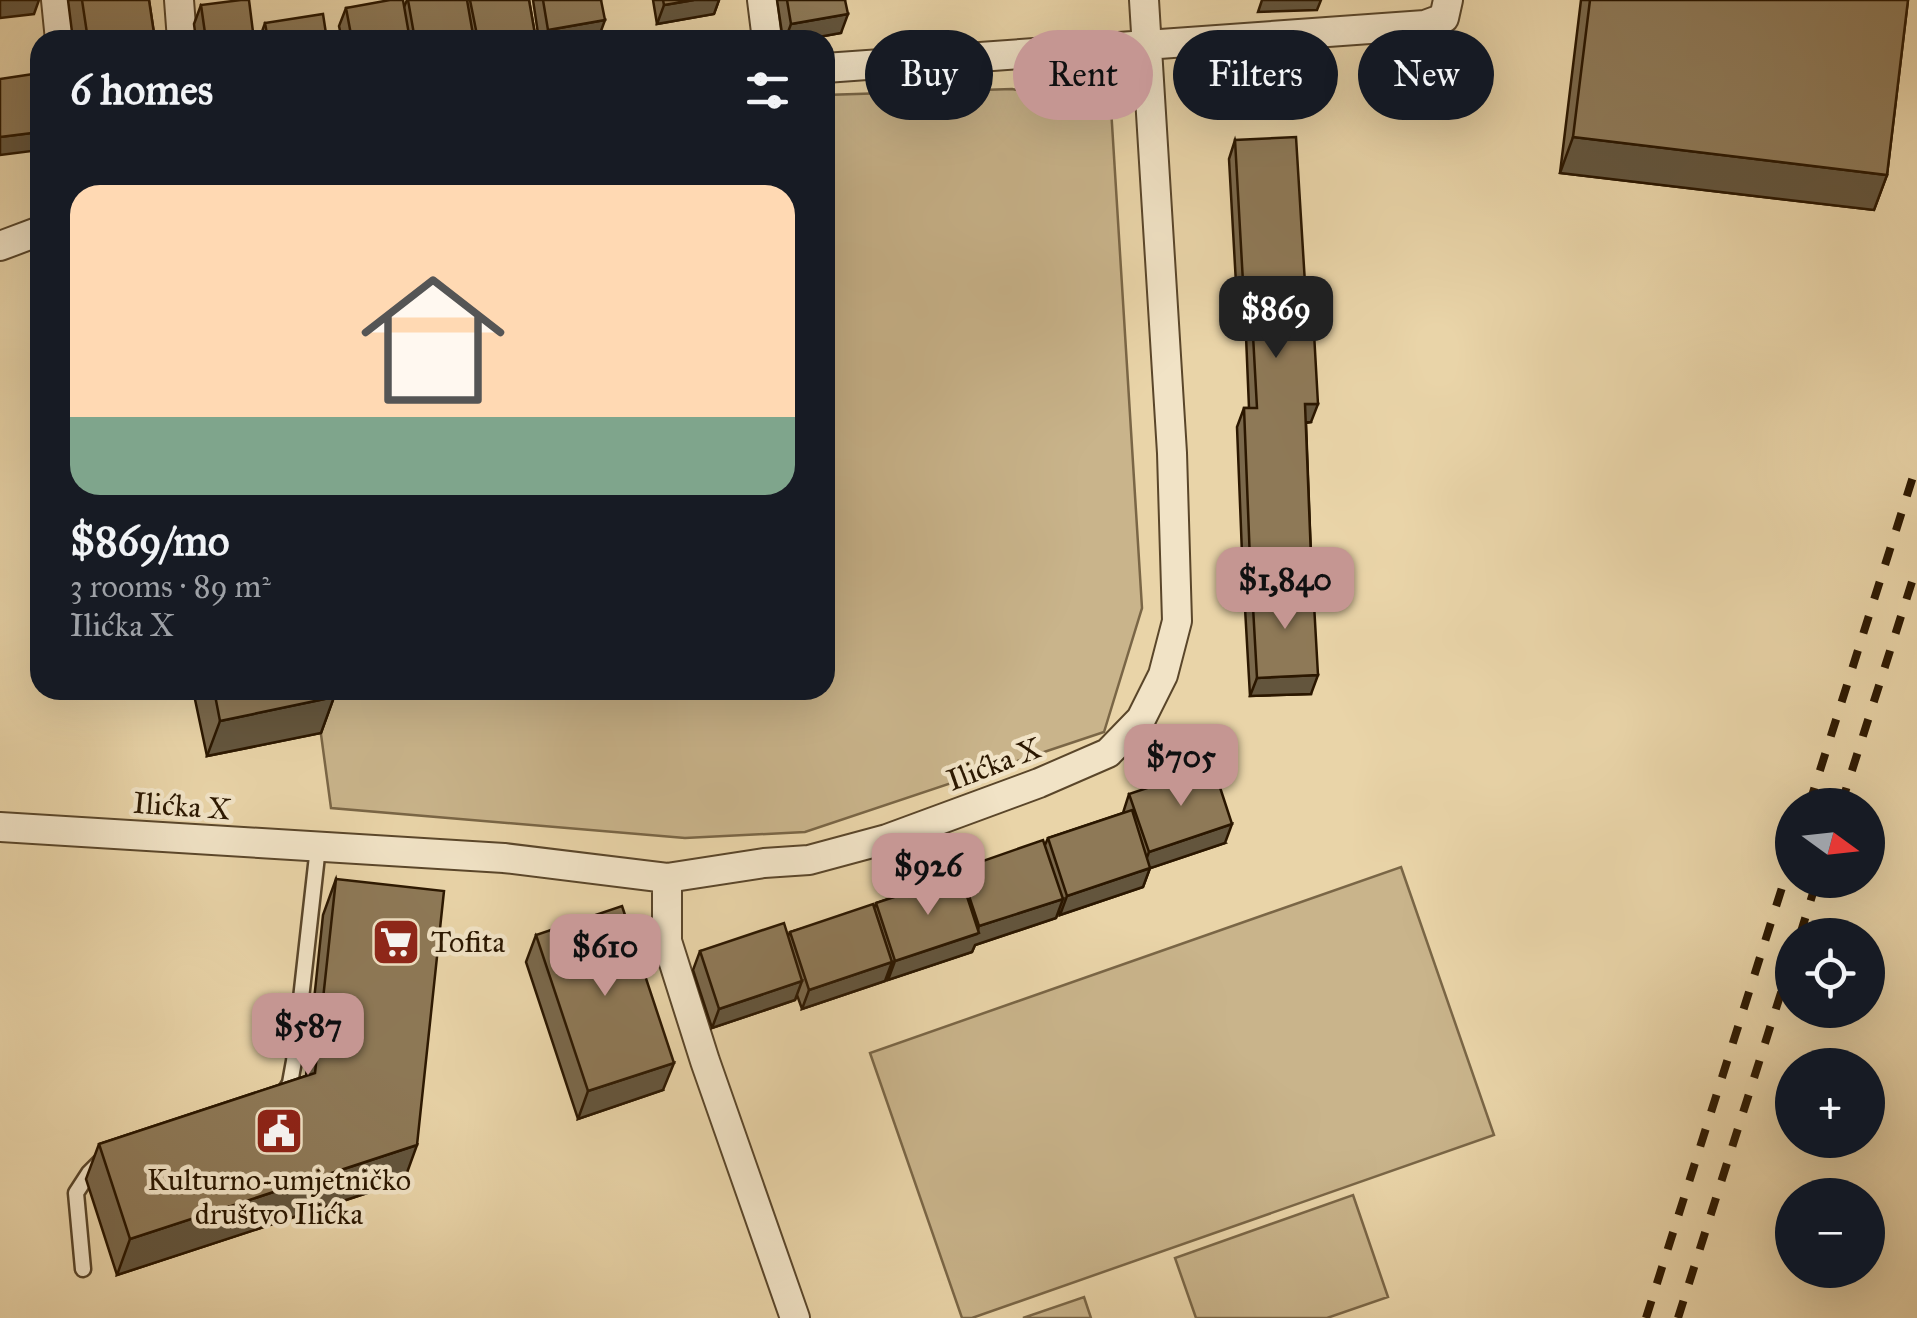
<!DOCTYPE html>
<meta charset="utf-8">
<style>
:root{--surface:#171b24;--page:#242831;--text:#f1f3f6;--muted:#9ea1a6;--line:#363941;--accent:#c59692}
body{margin:0;font-family:"IM FELL Great Primer",serif;background:var(--page);color:var(--text);height:100vh;display:flex;flex-direction:column;font-size:38px;white-space:nowrap}
*{box-sizing:border-box;margin:0}
p{font-size:32px;color:var(--muted)}
.icon{flex:none;width:55px;height:55px;fill:none;stroke:currentColor;stroke-width:2;stroke-linecap:round;stroke-linejoin:round}
.map{position:relative;flex:1;overflow:hidden}
.side{position:absolute;left:30px;top:30px;width:805px;height:670px;display:flex;flex-direction:column;background:var(--surface);border-radius:30px;box-shadow:0 10px 40px #0002}
.side>*{flex:none}
.guide{position:absolute;left:865px;top:30px;width:900px;height:90px;display:flex;gap:20px}
.needle{width:65px;rotate:105deg}
.fabs{position:absolute;left:1775px;top:788px;display:grid;gap:20px}
.fabs a{display:grid;place-items:center;width:110px;height:110px;border-radius:50%;background:var(--surface);box-shadow:0 10px 40px #0002;font-size:50px}
.price{position:absolute;translate:-50% -85px;padding:0 22px;border-radius:20px;background:var(--accent);color:#111;font-size:32px;line-height:65px;filter:drop-shadow(0 2px 5px #0008)}
.price::after{content:'';position:absolute;left:50%;top:60px;width:30px;height:22px;margin-left:-15px;background:inherit;clip-path:polygon(0 0,100% 0,50% 100%)}
.price.active{background:#222;color:#fff}
ul{padding:0;list-style:none}
li{display:grid;align-content:center;gap:20px;height:530px;padding:0 40px}
li+li{border-top:2px solid var(--line)}
li span{display:grid;place-items:center;height:310px;border-radius:30px;color:#555}
li>.icon{margin-inline-start:auto}
span .icon{width:180px;height:180px;fill:#fffc;stroke-width:1}
li b{font-size:42px}
h2{display:flex;justify-content:space-between;align-items:center;height:120px;padding:0 40px;font-size:42px}
.pill{padding:0 35px;border-radius:45px;background:var(--surface);box-shadow:0 10px 40px #0002;font-size:35px;line-height:90px}
.pill.active{background:var(--accent);color:#111}
.map>svg:first-child{display:block}
</style>
<div class="map">
<svg width="1917" height="1318" viewBox="0 0 1917 1318">
<rect width="100%" height="100%" fill="#e9d4a8"/>
<filter id="stains"><feTurbulence type="fractalNoise" baseFrequency=".002" numOctaves="4"/><feColorMatrix values="0 0 0 0 .2 0 0 0 0 .09 0 0 0 0 .02 0 0 0 .5 -.17"/></filter>
<radialGradient id="worn" r=".72"><stop offset=".6" stop-color="#630" stop-opacity="0"/><stop offset="1" stop-color="#630" stop-opacity=".3"/></radialGradient>
<!-- green -->
<path fill="#c9b48b" stroke="#7a6646" stroke-width="2.5" d="M1012 89 1111 108 1142 608 1104 732 805 832 685 838 331 808 315 690H825V95Z
M1401 867 1494 1135 972 1318H962L870 1053Z
M1353 1195 1388 1297 1327 1318H1196L1175 1258Z
M1084 1297 1091 1318H1023Z"/>
<g fill="none" stroke-linecap="round" stroke-linejoin="round">
<!-- lane casing -->
<g stroke="#5a462a" stroke-width="19">
<path id="lane" d="M284 1093 290 1083 294 1061 318 847
M83 1269 76 1193 89 1173 101 1161"/>
</g>
<!-- street casing -->
<g stroke="#5a462a" stroke-width="32">
<path id="street" d="M56 0 60 40
M179 0 182 40
M762 0 767 40
M825 68 1425 25 1444 18 1448 0
M0 246 40 231
M0 827 504 858 667 878 764 863 809 860 887 839 1039 783 1108 753 1141 719 1163 675 1177 621 1172 453 1144 0
M667 878V941L705 1061 795 1318"/>
</g>
<!-- lane -->
<use href="#lane" stroke="#f1e3c6" stroke-width="14"/>
<!-- street -->
<use href="#street" stroke="#f1e3c6" stroke-width="28"/>
<!-- rail -->
<path stroke="#2b1700" stroke-width="8" stroke-dasharray="18 18" stroke-linecap="butt" d="M1809 805 1917 464
M1841 805 1917 566
M1800 935 1817 880
M1646 1318 1792 856
M1678 1318 1792 958"/>
</g>
<!-- wall -->
<path fill="#7a684b" stroke="#2b1700" stroke-width="2.5" d="M68 0H149L155 40H73Z
M407 0H529L536 40H342L339 26 346 8 404 7Z
M533 0H601L598 39 539 40Z
M653 0H719L714 14 657 24Z
M777 0H845L841 33 802 40H783Z
M1581 0H1908L1887 175 1874 210 1560 173Z
M201 5 254 40H196L194 24Z
M265 23 327 40H259Z
M1235 140 1311 422 1306 423 1312 583 1311 694 1250 696 1245 608 1246 605H1244L1237 427 1244 408H1249L1246 336 1239 337 1229 159Z
M193 690H332L334 697 321 733 207 756Z
M1129 794 1225 843 1150 868 1143 887 1060 915 1059 910 1056 918 975 945 972 952 888 980 887 976 885 981 802 1009 797 995 795 1000 712 1028 693 970 700 951 788 936 790 932 874 908 876 903 958 876 960 869 1045 845 1048 838 1123 813Z
M336 879 404 1181 117 1275 86 1179 99 1144 306 1076 323 915Z
M536 935 663 1090 578 1119 526 962Z"/>
<!-- shaded-wall -->
<path fill="#63553d" stroke="#2b1700" stroke-width="2.5" d="M0 0H39L34 14 0 18Z
M694 0H719L714 14 657 24 664 5Z
M1262 0H1321L1317 10 1258 12Z
M848 14 841 33 802 40H785L791 24Z
M605 20 598 39 544 40 548 30Z
M40 132V150L0 155V137Z
M1573 137 1887 175 1874 210 1560 173Z
M1252 317 1246 336 1239 337 1245 318Z
M1305 404H1318L1311 422 1298 423Z
M1312 583 1305 602 1252 589 1246 605H1244L1251 586Z
M1318 675 1311 694 1250 696 1257 678Z
M334 697 321 733 207 756 220 721Z
M1232 824 1225 843 1142 871 1149 852Z
M1150 868 1143 887 1060 915 1067 896Z
M1063 899 1056 918 975 945 972 952 888 980 895 961 977 934 979 926Z
M892 962 885 981 802 1009 809 990Z
M802 981 795 1000 712 1028 719 1009Z
M674 1063 663 1090 578 1119 588 1091Z
M417 1145 404 1181 117 1275 130 1239Z"/>
<!-- building -->
<path fill="#8e7957" stroke="#2b1700" stroke-width="2.5" d="M82 0H149L155 40H88Z
M241 0H249L254 40H206L201 5Z
M390 0H403L410 40H352L346 8Z
M408 0H467L474 40H415Z
M470 0H529L536 40H478Z
M543 0H601L605 20 548 30Z
M663 0H694L664 5Z
M787 0H845L848 14 791 24Z
M1590 0H1908L1887 175 1573 137Z
M323 14 327 40H268L265 23Z
M40 73V132L0 137V79Z
M1296 137 1307 316 1313 315 1318 404H1305L1312 583 1251 586 1244 408H1257L1252 317 1245 318 1235 140Z
M1313 586 1318 675 1257 678 1252 589Z
M214 690H332L334 697 220 721Z
M1213 766 1232 824 1149 852 1129 794Z
M1132 810 1150 868 1067 896 1048 838Z
M1043 840 1063 899 979 926 960 869Z
M960 875 979 933 895 961 876 903Z
M336 879 444 891 417 1145 130 1239 99 1144 315 1073Z
M873 904 892 962 809 990 790 932Z
M622 906 674 1063 588 1091 536 935Z
M784 923 802 981 719 1009 700 951Z"/>
<!-- icons -->
<defs>
<g id="supermarket-square" transform="scale(2.5)"><rect x="-9" y="-9" width="18" height="18" rx="4" fill="#8f2418" stroke="#f1e3c6"/><path d="M-6-5.5h2.5l.6 2H6L4.5 2H-2.5L-4.4-4H-6ZM-1.5 3.2a1.3 1.3 0 1 0 .1 0ZM3 3.2a1.3 1.3 0 1 0 .1 0Z" fill="#fff"/></g>
<g id="civic-square" transform="scale(2.5)"><rect x="-9" y="-9" width="18" height="18" rx="4" fill="#8f2418" stroke="#f1e3c6"/><path d="M-.6-6.5H3V-4.5H.6V-3L4-1V1h2V6H-6V1h2V-1L-.6-3ZM-1.2 2.5V6h2.4V2.5Z" fill="#fff"/></g>
</defs>
<g fill-rule="evenodd">
<use href="#supermarket-square" x="396" y="942"/>
<use href="#civic-square" x="279" y="1131"/>
</g>
<g text-anchor="middle" stroke-width="9" stroke-linejoin="round" paint-order="stroke">
<!-- street labels -->
<g font-size="30" fill="#2b1700" stroke="#f1e3c6">
<text transform="translate(994 764) rotate(-21)" y="10">Ilićka X</text>
<text transform="translate(182 806) rotate(4)" y="10">Ilićka X</text>
</g>
<!-- poi labels -->
<g font-size="30" fill="#2b1700" stroke="#f1e3c6" text-anchor="start">
<text x="431" y="952">Tofita</text>
<text x="279" y="1190" text-anchor="middle">Kulturno-umjetničko<tspan x="279" dy="34">društvo Ilićka</tspan></text>
</g>
</g>
<rect width="100%" height="100%" filter="url(#stains)"/>
<rect width="100%" height="100%" fill="url(#worn)"/>
</svg>
<div class="fabs">
<a><svg class="needle" viewBox="-14 -14 28 28"><path d="M0-13l5 13h-10z" fill="#e53935"/><path d="M0 13l5-13h-10z" fill="#9ea1a6"/></svg></a>
<a><svg class="icon" aria-label="locate" viewBox="0 0 24 24"><circle cx="12" cy="12" r="6"/><path d="M12 2v4M12 18v4M2 12h4M18 12h4"/></svg></a>
<a>+</a>
<a>−</a>
</div>
<b class="price active" style="left:1276px;top:361px">$869</b>
<b class="price" style="left:1285px;top:632px">$1,840</b>
<b class="price" style="left:1181px;top:809px">$705</b>
<b class="price" style="left:928px;top:918px">$926</b>
<b class="price" style="left:605px;top:999px">$610</b>
<b class="price" style="left:308px;top:1078px">$587</b>
<div class="guide">
<a class="pill">Buy</a>
<a class="pill active">Rent</a>
<a class="pill">Filters</a>
<a class="pill">New</a>
</div>
<section class="side">
<h2>6 homes<svg class="icon" aria-label="filters" viewBox="0 0 24 24"><path d="M4 7h16M4 17h16"/><circle cx="9" cy="7" r="2"/><circle cx="15" cy="17" r="2"/></svg></h2>
<ul>
<li><span style="background:linear-gradient(#ffd9b3 75%,#7fa58c 0)"><svg class="icon" aria-label="home" viewBox="0 0 24 24"><path d="M3 11l9-7 9 7M6 9v11h12V9"/></svg></span><div><b>$869/mo</b><p>3 rooms · 89 m²</p><p>Ilićka X</p></div></li>
</ul>
</section>
</div>
